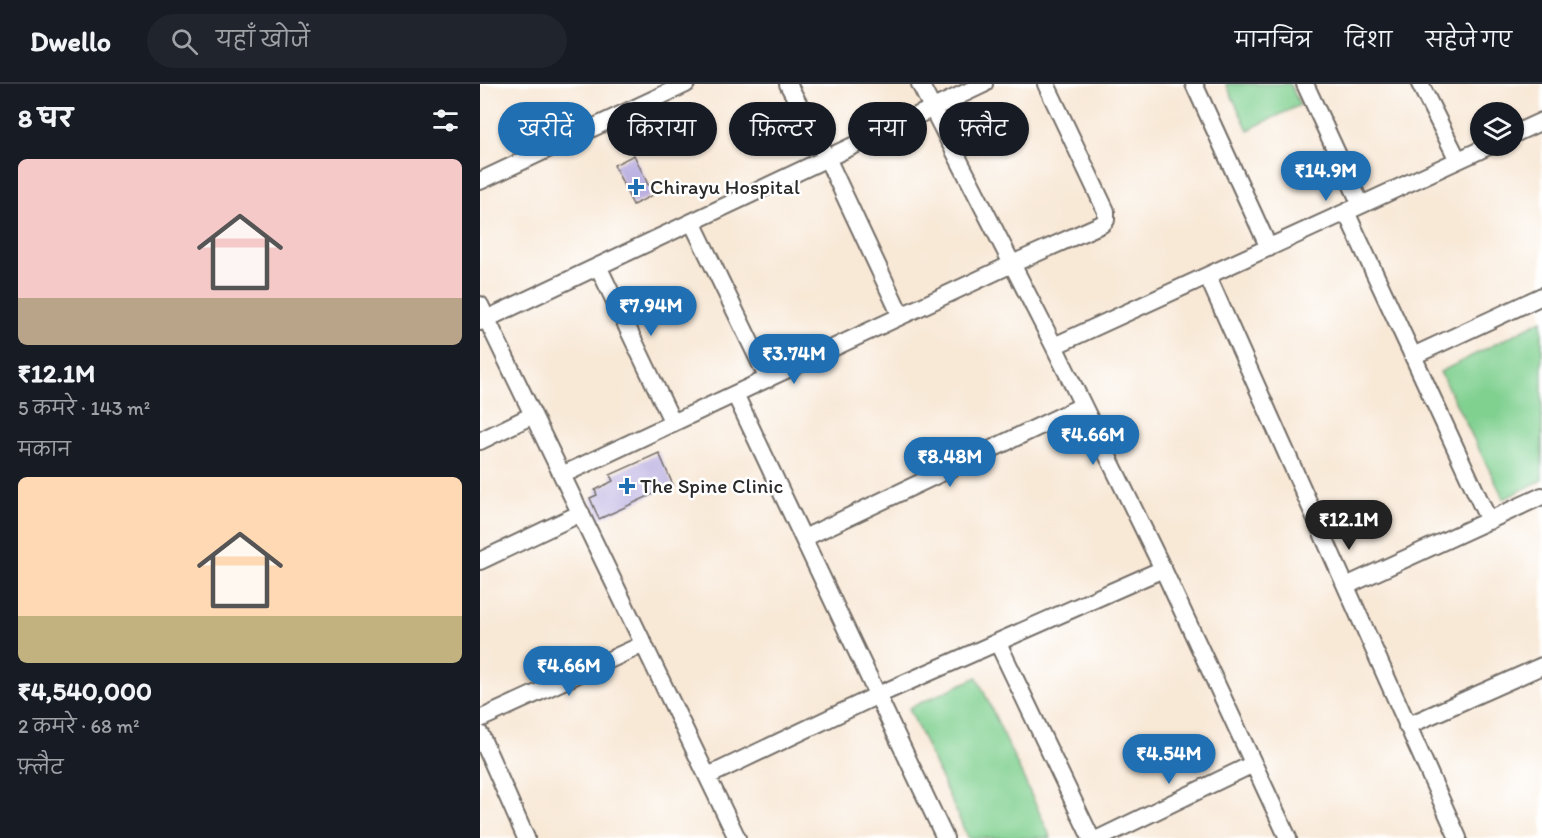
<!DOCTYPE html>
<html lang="hi">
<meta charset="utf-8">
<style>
:root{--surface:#171b24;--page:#20242c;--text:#f1f3f6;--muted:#9ea1a6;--line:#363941;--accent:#1f6fb2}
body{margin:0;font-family:Itim,"Playpen Sans Deva",sans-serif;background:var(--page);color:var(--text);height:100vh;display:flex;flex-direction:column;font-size:22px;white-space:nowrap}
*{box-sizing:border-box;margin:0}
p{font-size:20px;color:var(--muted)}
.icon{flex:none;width:33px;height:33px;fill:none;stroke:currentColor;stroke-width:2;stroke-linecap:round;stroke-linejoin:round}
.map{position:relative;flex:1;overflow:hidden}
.side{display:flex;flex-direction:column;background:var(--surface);width:480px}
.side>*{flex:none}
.guide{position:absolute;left:18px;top:18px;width:570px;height:54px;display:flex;gap:12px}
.fabs{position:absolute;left:990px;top:18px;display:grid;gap:12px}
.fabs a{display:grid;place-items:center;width:54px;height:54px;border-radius:50%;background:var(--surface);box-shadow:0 2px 4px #0004;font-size:30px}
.price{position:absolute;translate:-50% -51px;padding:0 14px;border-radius:21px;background:var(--accent);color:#fff;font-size:20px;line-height:39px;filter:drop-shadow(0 2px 3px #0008)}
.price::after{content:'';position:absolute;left:50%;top:36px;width:18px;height:14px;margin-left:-9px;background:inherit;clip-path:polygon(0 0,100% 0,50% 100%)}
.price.current{background:#222;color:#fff}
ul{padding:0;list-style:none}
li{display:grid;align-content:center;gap:12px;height:318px;padding:0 18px}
li span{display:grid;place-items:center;height:186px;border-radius:9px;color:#555}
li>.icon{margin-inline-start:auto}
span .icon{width:108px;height:108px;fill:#fffc;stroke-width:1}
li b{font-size:26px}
h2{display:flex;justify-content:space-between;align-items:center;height:72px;padding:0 18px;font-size:26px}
.chip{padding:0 21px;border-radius:27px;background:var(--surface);box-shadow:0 2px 4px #0004;font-size:21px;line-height:54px}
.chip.current{background:var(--accent);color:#fff}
header{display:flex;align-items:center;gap:36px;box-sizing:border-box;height:84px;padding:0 30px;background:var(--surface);border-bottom:2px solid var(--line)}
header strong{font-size:28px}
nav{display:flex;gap:33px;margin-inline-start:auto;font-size:21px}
.search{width:420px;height:54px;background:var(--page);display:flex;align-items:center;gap:15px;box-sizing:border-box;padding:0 21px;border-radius:33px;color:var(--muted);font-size:22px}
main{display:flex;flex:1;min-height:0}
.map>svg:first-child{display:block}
</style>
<header>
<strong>Dwello</strong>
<div class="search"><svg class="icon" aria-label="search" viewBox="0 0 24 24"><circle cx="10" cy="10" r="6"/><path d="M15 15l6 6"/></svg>यहाँ खोजें</div>
<nav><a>मानचित्र</a><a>दिशा</a><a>सहेजे गए</a></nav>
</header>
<main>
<section class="side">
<h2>8 घर<svg class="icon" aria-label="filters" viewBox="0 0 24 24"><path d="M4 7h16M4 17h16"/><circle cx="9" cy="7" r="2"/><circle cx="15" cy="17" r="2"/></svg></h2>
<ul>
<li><span style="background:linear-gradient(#f6c9c9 75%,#b9a48a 0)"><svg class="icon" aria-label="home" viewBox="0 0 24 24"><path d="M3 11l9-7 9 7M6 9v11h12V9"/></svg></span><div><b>₹12.1M</b><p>5 कमरे · 143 m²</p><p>मकान</p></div></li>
<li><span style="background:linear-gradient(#ffd9b3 75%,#c2b280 0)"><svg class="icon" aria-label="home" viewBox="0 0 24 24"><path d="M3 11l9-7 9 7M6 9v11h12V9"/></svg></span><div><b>₹4,540,000</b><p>2 कमरे · 68 m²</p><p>फ़्लैट</p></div></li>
</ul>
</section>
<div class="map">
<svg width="1062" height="754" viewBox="0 0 1062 754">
<rect width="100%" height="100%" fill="#fff"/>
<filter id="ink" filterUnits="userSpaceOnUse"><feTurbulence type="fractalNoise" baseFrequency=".0167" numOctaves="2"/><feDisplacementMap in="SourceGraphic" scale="12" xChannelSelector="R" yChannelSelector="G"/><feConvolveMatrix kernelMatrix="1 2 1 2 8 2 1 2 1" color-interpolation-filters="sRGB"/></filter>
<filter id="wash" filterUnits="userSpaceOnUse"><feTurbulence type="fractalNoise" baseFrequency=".008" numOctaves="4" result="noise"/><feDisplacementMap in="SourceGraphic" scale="24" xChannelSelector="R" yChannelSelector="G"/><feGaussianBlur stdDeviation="1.35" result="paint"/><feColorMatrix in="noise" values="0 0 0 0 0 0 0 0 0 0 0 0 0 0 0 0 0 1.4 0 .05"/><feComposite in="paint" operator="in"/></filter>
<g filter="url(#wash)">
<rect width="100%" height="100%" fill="#f8e8d6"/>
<!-- green -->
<path fill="#80d090" stroke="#567e5e" stroke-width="1.5" d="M746 0H810L820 21 768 46Z
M1062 236V396L1024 415 960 288Z
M497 593 571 754H488L429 624Z"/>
<g id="blocks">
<!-- building -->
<path fill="#baafe0" d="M154 71 173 111 153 121 134 81Z
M179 369 193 401 119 435 110 414 117 411 115 406 133 397 130 391Z"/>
</g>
</g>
<g filter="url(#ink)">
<use href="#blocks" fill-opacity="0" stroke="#736d67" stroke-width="1.5"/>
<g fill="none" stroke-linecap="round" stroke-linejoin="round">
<!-- minor casing -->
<g stroke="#736d67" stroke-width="20">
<path id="minor" d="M308 0 347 74 421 232
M440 0 574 262 683 485 808 754
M714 0 789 164
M825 0 881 121
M940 0 978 76
M1034 50 1062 37
M0 97 206 0
M866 128 1009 62
M212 138 288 295
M118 182 193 339
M728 193 978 754
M0 221 257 754
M0 238 504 0
M574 262 866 128 933 272 1062 212
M933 272 1009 437
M255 310 465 754
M0 357 53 331
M82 391 532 180 622 140 626 136V127L566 0
M324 454 602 322
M0 477 101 429
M866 502 1062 412
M518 559 611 754
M0 635 164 560
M927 642 1062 582
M0 650 46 754
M228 692 398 611 683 485
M620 754 773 680"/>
</g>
<!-- minor -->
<use href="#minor" stroke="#fff" stroke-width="16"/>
</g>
</g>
<!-- markers -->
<g fill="#1f6fb2" stroke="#fff" stroke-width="2">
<path d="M153 94h6v6h6v6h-6v6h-6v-6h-6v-6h6z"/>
<path d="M144 393h6v6h6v6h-6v6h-6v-6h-6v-6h6z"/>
</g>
<g text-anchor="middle" stroke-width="5" stroke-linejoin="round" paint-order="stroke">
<!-- poi labels -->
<g font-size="21" fill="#2b2b2b" stroke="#fff" text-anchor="start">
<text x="170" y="110">Chirayu Hospital</text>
<text x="160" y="409">The Spine Clinic</text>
</g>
</g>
</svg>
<div class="fabs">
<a><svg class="icon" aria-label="layers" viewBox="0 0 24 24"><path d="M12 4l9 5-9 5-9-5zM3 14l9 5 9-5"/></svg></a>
</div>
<b class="price" style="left:846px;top:118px">₹14.9M</b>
<b class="price" style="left:171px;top:253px">₹7.94M</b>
<b class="price" style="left:314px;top:301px">₹3.74M</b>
<b class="price" style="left:613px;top:382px">₹4.66M</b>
<b class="price" style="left:470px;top:404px">₹8.48M</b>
<b class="price current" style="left:869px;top:467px">₹12.1M</b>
<b class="price" style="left:89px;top:613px">₹4.66M</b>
<b class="price" style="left:689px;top:701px">₹4.54M</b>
<div class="guide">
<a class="chip current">खरीदें</a>
<a class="chip">किराया</a>
<a class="chip">फ़िल्टर</a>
<a class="chip">नया</a>
<a class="chip">फ़्लैट</a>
</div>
</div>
</main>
